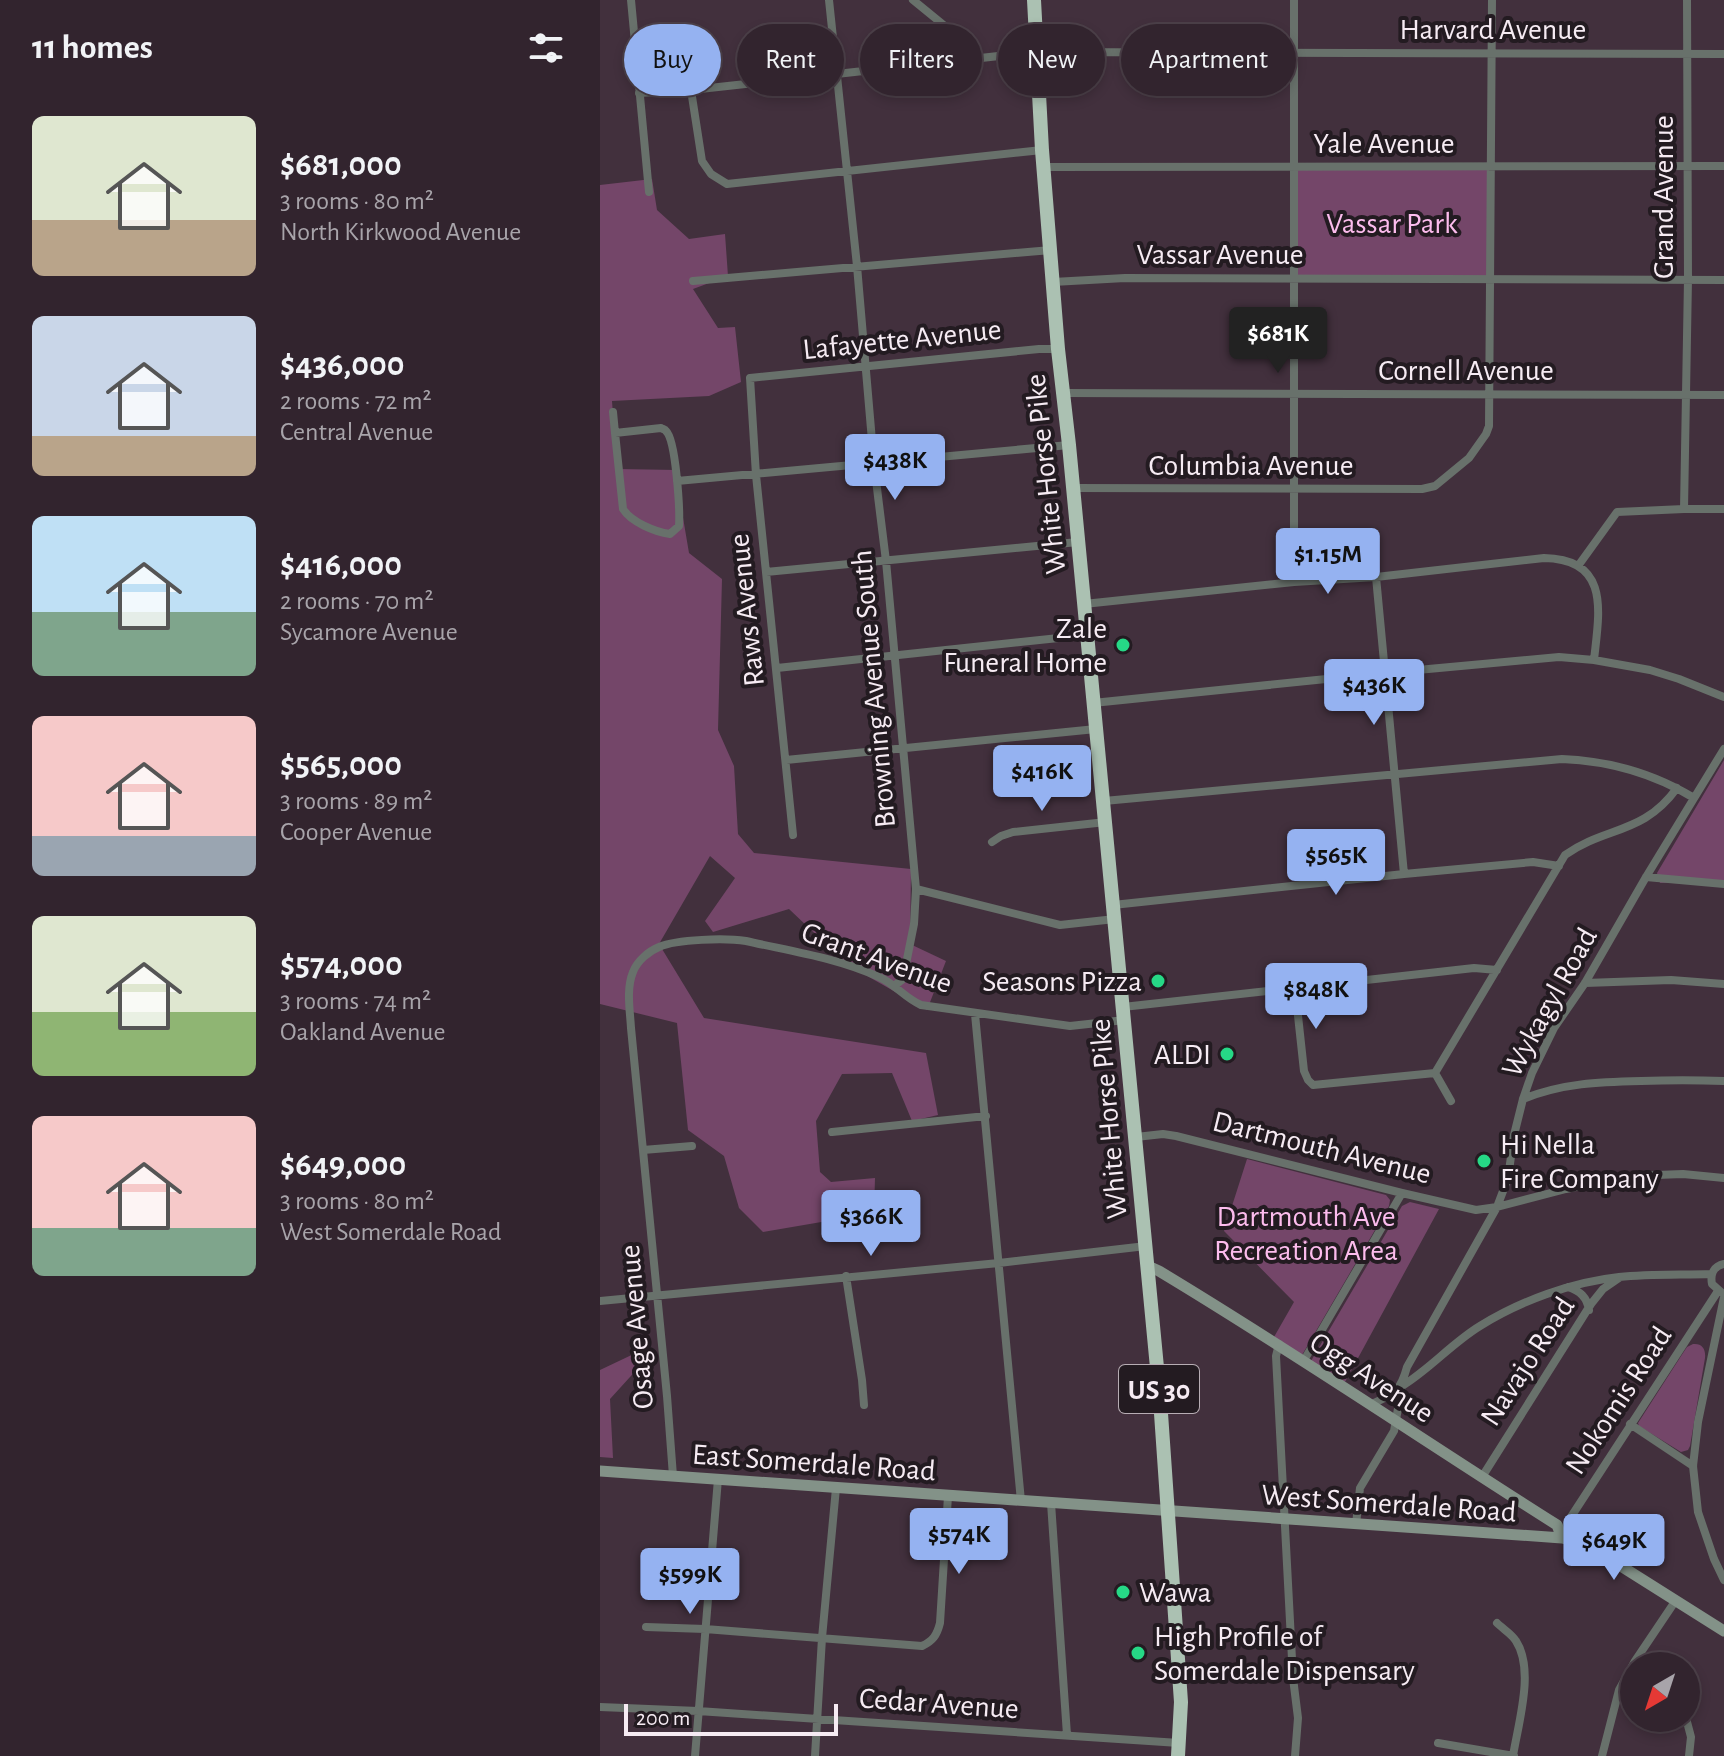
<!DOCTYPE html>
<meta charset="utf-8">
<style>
:root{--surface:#32242e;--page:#3d303a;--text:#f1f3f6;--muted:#a8a4aa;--line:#4d414a;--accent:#95b2f1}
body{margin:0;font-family:"Alegreya Sans",sans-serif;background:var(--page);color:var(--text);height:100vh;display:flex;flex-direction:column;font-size:30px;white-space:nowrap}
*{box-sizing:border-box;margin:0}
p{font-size:26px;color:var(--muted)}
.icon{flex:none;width:44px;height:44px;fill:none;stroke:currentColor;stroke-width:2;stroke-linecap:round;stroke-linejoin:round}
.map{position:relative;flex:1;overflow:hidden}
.details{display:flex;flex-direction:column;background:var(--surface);width:600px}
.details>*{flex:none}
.hud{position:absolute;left:24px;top:24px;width:760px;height:72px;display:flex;gap:16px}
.needle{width:52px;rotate:219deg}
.tools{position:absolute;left:1020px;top:1652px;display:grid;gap:16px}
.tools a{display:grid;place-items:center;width:80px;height:80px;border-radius:50%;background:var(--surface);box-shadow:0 4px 12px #0003,0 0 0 2px var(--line);font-size:40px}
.scale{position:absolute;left:24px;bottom:20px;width:214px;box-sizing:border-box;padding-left:8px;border:4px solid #f6ebf3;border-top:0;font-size:22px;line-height:28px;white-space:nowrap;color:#f6ebf3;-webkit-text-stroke:6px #231b21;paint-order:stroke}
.price{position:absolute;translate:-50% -68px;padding:0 18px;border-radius:8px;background:var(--accent);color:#111;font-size:26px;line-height:52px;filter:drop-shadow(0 2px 4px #0008)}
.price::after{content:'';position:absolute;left:50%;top:48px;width:24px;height:18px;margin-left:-12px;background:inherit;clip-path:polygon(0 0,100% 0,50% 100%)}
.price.selected{background:#222;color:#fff}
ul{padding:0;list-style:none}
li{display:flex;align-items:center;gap:24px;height:200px;padding:0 32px}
li span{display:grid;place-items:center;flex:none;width:224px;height:160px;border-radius:12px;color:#555}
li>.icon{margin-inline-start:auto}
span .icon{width:96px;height:96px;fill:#fffc;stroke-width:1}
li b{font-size:34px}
h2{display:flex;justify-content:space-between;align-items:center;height:96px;padding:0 32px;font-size:34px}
.tag{padding:0 28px;border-radius:36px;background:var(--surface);box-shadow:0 4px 12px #0003,0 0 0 2px var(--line);font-size:28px;line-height:72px}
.tag.selected{background:var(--accent);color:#111}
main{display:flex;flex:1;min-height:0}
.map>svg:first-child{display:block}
</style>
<main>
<section class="details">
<h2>11 homes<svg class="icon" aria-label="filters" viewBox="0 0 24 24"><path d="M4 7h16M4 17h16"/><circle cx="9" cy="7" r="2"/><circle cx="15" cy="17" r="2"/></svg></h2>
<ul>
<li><span style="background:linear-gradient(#dfe7d0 65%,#b9a48a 0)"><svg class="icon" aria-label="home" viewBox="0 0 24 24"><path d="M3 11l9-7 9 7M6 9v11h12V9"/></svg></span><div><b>$681,000</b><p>3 rooms · 80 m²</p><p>North Kirkwood Avenue</p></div></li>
<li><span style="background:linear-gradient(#c9d6e8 75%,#b9a48a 0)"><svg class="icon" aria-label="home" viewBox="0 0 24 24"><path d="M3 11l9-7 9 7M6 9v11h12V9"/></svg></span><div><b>$436,000</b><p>2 rooms · 72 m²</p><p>Central Avenue</p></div></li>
<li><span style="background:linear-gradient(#bfe0f5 60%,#7fa58c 0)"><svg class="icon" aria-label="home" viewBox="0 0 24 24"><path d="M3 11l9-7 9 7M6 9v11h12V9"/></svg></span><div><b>$416,000</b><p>2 rooms · 70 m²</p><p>Sycamore Avenue</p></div></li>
<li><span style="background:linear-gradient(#f6c9c9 75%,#9aa5b1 0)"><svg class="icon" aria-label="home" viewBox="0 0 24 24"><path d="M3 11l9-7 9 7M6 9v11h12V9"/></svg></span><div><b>$565,000</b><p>3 rooms · 89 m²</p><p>Cooper Avenue</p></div></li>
<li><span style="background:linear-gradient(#dfe7d0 60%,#8fb573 0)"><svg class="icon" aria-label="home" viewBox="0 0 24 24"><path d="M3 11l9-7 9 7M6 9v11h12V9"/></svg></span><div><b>$574,000</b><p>3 rooms · 74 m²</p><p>Oakland Avenue</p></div></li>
<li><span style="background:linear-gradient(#f6c9c9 70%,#7fa58c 0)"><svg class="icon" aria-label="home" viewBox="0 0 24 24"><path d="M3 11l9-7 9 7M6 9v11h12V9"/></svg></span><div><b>$649,000</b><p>3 rooms · 80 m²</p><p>West Somerdale Road</p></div></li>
</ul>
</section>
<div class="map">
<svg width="1124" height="1756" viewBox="0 0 1124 1756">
<rect width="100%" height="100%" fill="#42303d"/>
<!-- green -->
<path fill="#744669" d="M693 167H889L890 279 694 278Z
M52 179 57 210 89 239 125 234 128 276 93 289 118 328 135 327 141 382 109 396 12 401 17 469 77 470V482L89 553 122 579 118 730 134 766 138 834 154 853 311 869 310 944 346 961 327 1010 248 965 189 909 113 932 105 921 135 878 110 856 59 944 104 1018 326 1053 338 1115 312 1121 292 1073 242 1074 216 1121 220 1172 231 1182 275 1178 274 1213 163 1232 139 1208 124 1156 88 1130 77 1023 0 1004V185Z
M1124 760V881L1060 883 1057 873Z
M647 1159 786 1195 790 1200 789 1206 702 1355 674 1337 694 1302 624 1231Z
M810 1202 839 1209 745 1382 711 1361 802 1206Z
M1093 1344C1102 1343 1106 1349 1105 1358L1090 1446 1088 1450 1081 1452 1039 1426 1038 1423 1083 1353 1087 1347Z
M40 1351V1366L10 1399 13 1458 0 1457V1370Z"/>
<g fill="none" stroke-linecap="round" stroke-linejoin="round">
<!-- street -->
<path stroke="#68716b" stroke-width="8" d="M31 0 49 192
M229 0 257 266 274 464 286 561 316 889 314 924 303 979 294 986
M313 0 373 49 379 57
M91 90 102 161 111 174 127 184 442 150
M39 93 91 90 435 52 1124 54
M443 167 1124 166
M93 281 451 250
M453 282 525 278 1124 280
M463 393 1124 395
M13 412 15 433
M61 428C62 429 65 429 66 431 76 440 80 510 79 526L70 534C55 532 31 522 23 509L15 433Z
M77 481 469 445
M473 488 822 489 835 486 869 458 886 434 889 426 892 0
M1084 509 1088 279 1087 0
M978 566 1017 512 1084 509H1124
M166 572 478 542
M776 577 804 874
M694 582V0
M484 604 694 582 776 577 944 558C1011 559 999 613 994 660
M177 668 487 635
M493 703 785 673 959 657 994 660 1050 670 1079 679 1124 697
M186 760 496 729
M504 801 962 759C1010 761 1053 773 1094 798
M193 835 156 475 150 378 439 349H458
M392 842 401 836 413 832 506 822
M1046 877 1124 884
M316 889 460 925 515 919
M513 905 804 874 933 862 959 866
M985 983 1071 980 1124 984
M695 988 704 1071 708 1080 713 1085 835 1073
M523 1007 874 968 897 970
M375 1014 421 1501
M835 1073 965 855C1006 826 1043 835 1077 788
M835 1073 851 1101
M923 1099C963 1083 999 1082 1041 1081 1069 1080 1096 1080 1124 1081
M232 1132 386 1116
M536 1137 563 1134 576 1136 802 1193 876 1210 897 1207 966 1189 1030 1176 1083 1174 1124 1178
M43 1150 92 1146
M246 1276 262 1380 264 1405
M968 1287C980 1291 987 1297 989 1310
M1121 1292 1112 1284C1110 1274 1114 1266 1124 1264
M1124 1297 1098 1422 1093 1466 1098 1512 1114 1559 1124 1580
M0 1301 399 1263 546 1246
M679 1344 676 1356 693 1678 698 1718 695 1756
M703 1362 802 1193
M770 1405C793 1394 800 1393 807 1367L897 1207 908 1178 914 1135 923 1099 932 1073 954 1028 985 983 1046 877 1124 749
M1030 1424 1093 1466
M73 1476 67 1396 31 1028C30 1010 26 989 33 972 37 961 49 951 59 947 77 939 126 938 146 941 190 951 238 958 279 977 295 984 305 998 321 1005L470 1026 525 1020
M882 1477 991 1304 1003 1289 1019 1278
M451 1503 467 1735
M756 1524 760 1488 794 1431 802 1386C830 1369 852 1343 880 1326 920 1301 972 1282 1019 1277 1049 1274 1081 1275 1111 1274
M963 1537 967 1523 1118 1291
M897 1623C903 1629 912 1634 916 1641 935 1670 918 1724 913 1756
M46 1627 105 1629 322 1646C333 1641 337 1635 340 1623L348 1496
M0 1707 98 1711 579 1743
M1086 1718 1091 1737 1089 1756
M838 1743 914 1756
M95 1756 118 1479
M215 1756 222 1638 236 1488
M1002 1756 1019 1690 1035 1661 1076 1600"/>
<!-- secondary -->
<path stroke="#839288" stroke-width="11" d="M548 1266 559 1271C694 1352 824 1441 957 1525L962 1538
M0 1471 962 1538 986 1544 1124 1631"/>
<!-- highway -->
<path stroke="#abc1b2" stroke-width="14" d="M434 0 442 150 458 349 469 445 560 1399 581 1702 578 1756"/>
</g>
<!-- markers -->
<g fill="#26d886" stroke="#231b21" stroke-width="3">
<circle cx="523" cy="645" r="8"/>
<circle cx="558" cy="981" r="8"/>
<circle cx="627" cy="1054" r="8"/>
<circle cx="884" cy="1161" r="8"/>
<circle cx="523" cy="1592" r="8"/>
<circle cx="538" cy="1653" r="8"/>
</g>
<g text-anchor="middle" stroke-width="8" stroke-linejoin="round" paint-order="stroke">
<!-- shield labels -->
<rect fill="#231b21" stroke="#b7adb4" stroke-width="2" x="519" y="1365" width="80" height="48" rx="6"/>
<g font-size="28" font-weight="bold" fill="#f6ebf3">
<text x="559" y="1399">US 30</text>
</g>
<!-- street labels -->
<g font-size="30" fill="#f6ebf3" stroke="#231b21">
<text x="893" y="39">Harvard Avenue</text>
<text x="784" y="153">Yale Avenue</text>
<text transform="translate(1063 197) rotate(-90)" y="10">Grand Avenue</text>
<text x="620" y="264">Vassar Avenue</text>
<text transform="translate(302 339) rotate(-6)" y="10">Lafayette Avenue</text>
<text x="866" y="380">Cornell Avenue</text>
<text x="651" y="475">Columbia Avenue</text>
<text transform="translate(445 474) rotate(-96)" y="10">White Horse Pike</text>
<text transform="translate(146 610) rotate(-96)" y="10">Raws Avenue</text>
<text transform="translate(273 689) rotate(-95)" y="10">Browning Avenue South</text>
<text transform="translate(277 957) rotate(20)" y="10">Grant Avenue</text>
<text transform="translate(949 1002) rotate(-61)" y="10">Wykagyl Road</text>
<text transform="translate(508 1119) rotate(-95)" y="10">White Horse Pike</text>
<text transform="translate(722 1147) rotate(14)" y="10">Dartmouth Avenue</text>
<text transform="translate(36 1327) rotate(-95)" y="10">Osage Avenue</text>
<text transform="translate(927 1361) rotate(-57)" y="10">Navajo Road</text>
<text transform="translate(772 1377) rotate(33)" y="10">Ogg Avenue</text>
<text transform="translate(1018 1400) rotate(-57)" y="10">Nokomis Road</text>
<text transform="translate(214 1462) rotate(4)" y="10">East Somerdale Road</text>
<text transform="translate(789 1503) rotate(4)" y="10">West Somerdale Road</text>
<text transform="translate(339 1703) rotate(4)" y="10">Cedar Avenue</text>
</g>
<!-- park labels -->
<g font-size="30" fill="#fcbced" stroke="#231b21">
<text x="792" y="233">Vassar Park</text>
<text x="706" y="1226">Dartmouth Ave<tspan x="706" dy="34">Recreation Area</tspan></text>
</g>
<!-- poi labels -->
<g font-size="30" fill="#f6ebf3" stroke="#231b21" text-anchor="end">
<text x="507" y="638">Zale<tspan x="507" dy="34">Funeral Home</tspan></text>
<text x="542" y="991">Seasons Pizza</text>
<text x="611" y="1064">ALDI</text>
<text x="900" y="1154" text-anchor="start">Hi Nella<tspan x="900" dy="34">Fire Company</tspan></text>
<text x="539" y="1602" text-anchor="start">Wawa</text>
<text x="554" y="1646" text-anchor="start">High Profile of<tspan x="554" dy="34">Somerdale Dispensary</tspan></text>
</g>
</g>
</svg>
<div class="tools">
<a><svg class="needle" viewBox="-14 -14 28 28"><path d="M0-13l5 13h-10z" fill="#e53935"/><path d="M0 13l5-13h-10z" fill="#a8a4aa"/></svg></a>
</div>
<div class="scale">200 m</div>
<b class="price selected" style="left:678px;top:375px">$681K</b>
<b class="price" style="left:295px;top:502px">$438K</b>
<b class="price" style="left:728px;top:596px">$1.15M</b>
<b class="price" style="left:774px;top:727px">$436K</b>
<b class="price" style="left:442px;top:813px">$416K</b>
<b class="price" style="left:736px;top:897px">$565K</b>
<b class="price" style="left:716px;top:1031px">$848K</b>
<b class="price" style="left:271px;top:1258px">$366K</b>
<b class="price" style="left:359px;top:1576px">$574K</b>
<b class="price" style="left:1014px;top:1582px">$649K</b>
<b class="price" style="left:90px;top:1616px">$599K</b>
<div class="hud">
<a class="tag selected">Buy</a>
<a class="tag">Rent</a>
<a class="tag">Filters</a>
<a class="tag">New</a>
<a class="tag">Apartment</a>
</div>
</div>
</main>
